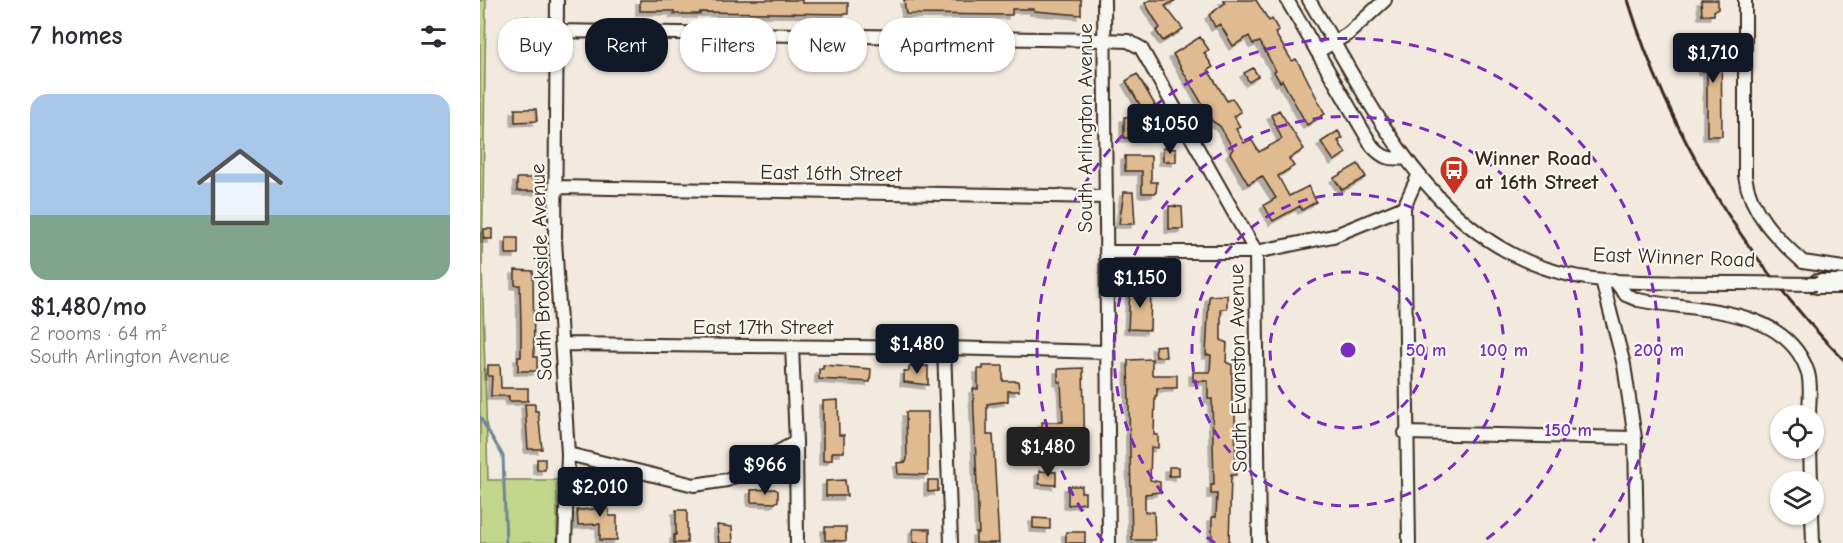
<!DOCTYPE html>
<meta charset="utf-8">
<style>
:root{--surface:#fff;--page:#f2f2f3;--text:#2b2b33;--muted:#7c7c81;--accent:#111827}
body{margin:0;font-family:"Comic Neue",sans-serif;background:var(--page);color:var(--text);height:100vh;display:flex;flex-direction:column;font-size:22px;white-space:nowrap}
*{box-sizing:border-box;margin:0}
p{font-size:20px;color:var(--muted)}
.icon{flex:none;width:33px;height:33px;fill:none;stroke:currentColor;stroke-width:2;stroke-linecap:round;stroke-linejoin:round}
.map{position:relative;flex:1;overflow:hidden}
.drawer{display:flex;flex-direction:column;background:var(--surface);width:480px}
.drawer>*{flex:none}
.guide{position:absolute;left:18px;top:18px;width:570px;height:54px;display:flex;gap:12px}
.tools{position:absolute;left:1290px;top:405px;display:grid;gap:12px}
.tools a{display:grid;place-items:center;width:54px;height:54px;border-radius:50%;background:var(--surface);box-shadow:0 2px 4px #0004;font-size:30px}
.price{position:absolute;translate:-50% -51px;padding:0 14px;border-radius:6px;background:var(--accent);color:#fff;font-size:20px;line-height:39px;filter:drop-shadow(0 2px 3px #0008)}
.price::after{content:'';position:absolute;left:50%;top:36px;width:18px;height:14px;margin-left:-9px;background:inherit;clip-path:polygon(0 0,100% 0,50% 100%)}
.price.on{background:#222;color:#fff}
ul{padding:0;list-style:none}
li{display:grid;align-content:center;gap:12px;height:318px;padding:0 30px}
li span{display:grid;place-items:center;height:186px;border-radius:18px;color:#555}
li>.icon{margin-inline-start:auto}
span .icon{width:108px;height:108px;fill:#fffc;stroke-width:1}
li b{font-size:26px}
h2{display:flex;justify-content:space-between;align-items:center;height:72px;padding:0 30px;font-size:26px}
.pill{padding:0 21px;border-radius:24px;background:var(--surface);box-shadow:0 2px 4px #0004;font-size:21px;line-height:54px}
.pill.on{background:var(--accent);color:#fff}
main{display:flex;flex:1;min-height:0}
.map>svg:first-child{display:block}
</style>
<main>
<section class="drawer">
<h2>7 homes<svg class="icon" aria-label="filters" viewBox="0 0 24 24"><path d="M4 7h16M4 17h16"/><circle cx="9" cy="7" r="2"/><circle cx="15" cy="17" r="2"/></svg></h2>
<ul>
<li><span style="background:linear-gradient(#a9c7e8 65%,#7fa58c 0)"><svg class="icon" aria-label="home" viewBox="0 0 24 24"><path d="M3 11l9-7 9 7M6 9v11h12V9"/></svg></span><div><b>$1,480/mo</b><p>2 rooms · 64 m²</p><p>South Arlington Avenue</p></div></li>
</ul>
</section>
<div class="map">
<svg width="1363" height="543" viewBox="0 0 1363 543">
<defs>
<filter id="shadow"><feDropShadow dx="-4" dy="4" stdDeviation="0" flood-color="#0004"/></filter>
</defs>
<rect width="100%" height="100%" fill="#f2eadf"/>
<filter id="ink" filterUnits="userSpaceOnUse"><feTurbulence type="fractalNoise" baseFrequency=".0167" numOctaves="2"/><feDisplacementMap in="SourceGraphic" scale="12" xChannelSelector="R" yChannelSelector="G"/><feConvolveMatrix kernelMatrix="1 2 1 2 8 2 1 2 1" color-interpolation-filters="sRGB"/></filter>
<g filter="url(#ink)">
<!-- green -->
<path fill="#c2d68b" stroke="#7e8054" stroke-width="1.5" d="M0 0H6L2 266 8 480H77V543H0Z"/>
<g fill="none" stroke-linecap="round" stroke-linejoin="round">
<!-- stream -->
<path stroke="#6c8698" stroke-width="3" d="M0 417 23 456 26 543"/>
</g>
<!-- building -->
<path fill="#e0bb91" stroke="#3b2a1e" stroke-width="1.5" filter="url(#shadow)" d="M160 0H322V3H368V14L220 12V14H194V11H160Z
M424 0H601V15L554 11V9H532V15L426 14Z
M670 0H696L685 6 703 29 683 41 676 31 680 28 665 3Z
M743 0H776L789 21 792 19 799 31 795 33 812 61 816 59 822 69 845 114 827 125 802 80 800 82 794 72 796 71 780 42 773 44 769 36 753 46 740 24 735 27 729 15 745 3Z
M1221 0H1238V9L1234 11V15H1222Z
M37 17H50L49 50H37Z
M720 37 729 50 724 53 733 67 728 70 747 101 752 98 761 112 754 116 760 127 756 129 764 143 771 139 779 152 802 139 791 115 799 110 824 149 809 159 814 166 798 176 809 196 829 186 836 202 822 210 820 206 793 221 784 205 796 198 782 176 768 184 750 153 753 149 740 126 732 121 693 54Z
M1241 39 1242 136H1227V71H1222L1218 41Z
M773 68 778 76 769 82 764 73Z
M657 74 675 105 664 112 646 81Z
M35 109H56L57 121 35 122Z
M644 117H662V138H644Z
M858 131 863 138 858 141 866 153 854 161 841 142Z
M683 148 696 149V162L683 161Z
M645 156H671V182H677L676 193H662V171H645Z
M878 164 886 177 862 190 854 178Z
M37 178H58V191H37Z
M644 192H653L655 224H639Z
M689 206 702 207 703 229H689Z
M4 229H12V239H4Z
M26 238H38V254H26Z
M35 270 53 271 54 357H57V371H38V357H41V329L40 285H35Z
M691 279V290H674V280Z
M650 289H671L670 330 648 329Z
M747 295V309H741V340L747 343 746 362 752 365V410H755L756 475H751L749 543H732V517H736L737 494H731V485H734L732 399H728V381H713V372H730L731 355H726L729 296Z
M685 345 686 357H676L675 346Z
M672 359V375H697V388H677V396H675L674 435H678V448L671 447 670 480 680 482V492L665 494V512H674L675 540H652L648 360Z
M8 365H20L21 388H48V401H29V396H11L12 376H8Z
M343 365 391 369 390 382 339 379V369H343Z
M448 366V385L424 382V371H429V367Z
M503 366H523V381H538L539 391H528V401L507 404V435H513L519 543H496V533H499L493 389H498V369H503Z
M603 368 605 458 584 459 581 447 558 446V437H562V422H583L581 382H578V369Z
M358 400 359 435H364V452H352V460L343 461V401Z
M45 404H55V411H58L62 449H48Z
M426 412H448V475L418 474 417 463 426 462 427 459Z
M57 459H65V470H57Z
M689 467H699V476H689Z
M559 471 576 472V485L559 484Z
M365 480 367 496H346V481Z
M448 480H458V491L448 492Z
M588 486H602L601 492H605V503L588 505Z
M295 489 298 491V501L295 503 271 502V490Z
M127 493 129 516H137V540H120V524L98 525 97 510 116 509 115 494Z
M196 510H207V543H194V535H196Z
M553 518 570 519V529L553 528Z
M237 525 252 527 253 543H239Z
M345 527H366V541L345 540Z
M433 529H450V543H433Z
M586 532H605V543H586Z"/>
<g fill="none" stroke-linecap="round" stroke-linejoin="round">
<!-- street casing -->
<g stroke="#3b2a1e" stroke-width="16">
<path id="street" d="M77 0 75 240 88 454 85 543
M624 0 629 543
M807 0 892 146C903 158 909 160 925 158
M829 0C901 120 963 266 1123 280 1168 284 1215 282 1260 283
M1265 0V176C1270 212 1296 238 1323 262L1363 268
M77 31 622 40 648 41 661 48 776 252 779 543
M837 52 868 34 905 0
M77 187 625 197
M626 252H776L853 236 924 207
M1122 280 1144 365 1155 438 1157 543
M1134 280 1146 295 1158 300C1213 311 1304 305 1327 370 1332 382 1329 402 1329 416
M82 344 464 348 627 352
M312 346 316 442 317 543
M464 348 471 543
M925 433 1155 438
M1330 448 1331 482
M88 454 214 485 247 480 316 442
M1332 514 1333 543
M929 543 924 207 938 176"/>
</g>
<!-- secondary casing -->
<g stroke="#3b2a1e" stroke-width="22">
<path id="secondary" d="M1337 284H1363"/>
</g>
<!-- street -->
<use href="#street" stroke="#f6f6f2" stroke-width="12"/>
<!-- secondary -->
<use href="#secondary" stroke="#f6f6f2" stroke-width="18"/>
<!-- rail -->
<path stroke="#3b2a1e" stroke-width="3" d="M1148 0C1189 133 1265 260 1363 359"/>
<!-- street-bridge casing -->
<g stroke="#3b2a1e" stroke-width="16" stroke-linecap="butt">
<path id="street-bridge" d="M1260 283 1337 284"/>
</g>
<!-- street-bridge -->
<use href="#street-bridge" stroke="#f6f6f2" stroke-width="12"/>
</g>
</g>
<!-- distance rings -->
<g fill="none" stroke="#7b2cbf" stroke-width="3" stroke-dasharray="10 8">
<circle cx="868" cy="350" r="78"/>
<circle cx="868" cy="350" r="156"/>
<path d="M735 543A234 234 0 1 1 1001 543"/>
<path d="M623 541A311 311 0 1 1 1113 541"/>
</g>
<!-- icons -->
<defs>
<g id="bus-pin" transform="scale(1.5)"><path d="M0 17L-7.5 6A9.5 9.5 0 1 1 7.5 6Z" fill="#c8321e" stroke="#f6f6f2"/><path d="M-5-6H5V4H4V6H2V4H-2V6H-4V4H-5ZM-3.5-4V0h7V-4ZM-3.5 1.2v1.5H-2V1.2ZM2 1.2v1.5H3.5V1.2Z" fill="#fff"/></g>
</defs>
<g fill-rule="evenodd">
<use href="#bus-pin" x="974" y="170"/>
</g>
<g text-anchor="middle" stroke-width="4.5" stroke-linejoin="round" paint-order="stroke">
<!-- street labels -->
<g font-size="21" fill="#3b2a1e" stroke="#f6f6f2">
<text transform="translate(605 128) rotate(-90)" y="7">South Arlington Avenue</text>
<text transform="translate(351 173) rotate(1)" y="7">East 16th Street</text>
<text transform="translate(1194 257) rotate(2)" y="7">East Winner Road</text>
<text transform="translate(61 272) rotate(-92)" y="7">South Brookside Avenue</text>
<text x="283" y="334">East 17th Street</text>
<text transform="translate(758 368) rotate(-91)" y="7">South Evanston Avenue</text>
</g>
<!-- poi labels -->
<g font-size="21" font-weight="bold" fill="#3b2a1e" stroke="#f6f6f2" text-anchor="start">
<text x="995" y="165">Winner Road<tspan x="995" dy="24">at 16th Street</tspan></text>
</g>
</g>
<circle cx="868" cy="350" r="9" fill="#7b2cbf" stroke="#f6f6f2" stroke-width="3"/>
<g font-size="18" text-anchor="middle" font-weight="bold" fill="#7b2cbf" stroke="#f6f6f2" stroke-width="4.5" stroke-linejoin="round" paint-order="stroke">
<text x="946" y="356">50 m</text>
<text x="1024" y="356">100 m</text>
<text x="1179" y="356">200 m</text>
<text x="1088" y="436">150 m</text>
</g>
</svg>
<div class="tools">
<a><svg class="icon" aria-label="locate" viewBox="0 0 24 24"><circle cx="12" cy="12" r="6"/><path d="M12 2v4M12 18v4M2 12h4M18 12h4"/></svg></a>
<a><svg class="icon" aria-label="layers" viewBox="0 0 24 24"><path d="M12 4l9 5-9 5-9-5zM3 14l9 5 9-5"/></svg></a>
</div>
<b class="price" style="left:1233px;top:84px">$1,710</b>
<b class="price" style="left:690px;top:155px">$1,050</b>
<b class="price" style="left:660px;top:309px">$1,150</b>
<b class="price" style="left:437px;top:375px">$1,480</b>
<b class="price on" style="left:568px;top:478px">$1,480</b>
<b class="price" style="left:285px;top:496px">$966</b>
<b class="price" style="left:120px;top:518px">$2,010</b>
<div class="guide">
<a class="pill">Buy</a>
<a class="pill on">Rent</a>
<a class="pill">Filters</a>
<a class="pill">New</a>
<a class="pill">Apartment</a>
</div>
</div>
</main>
